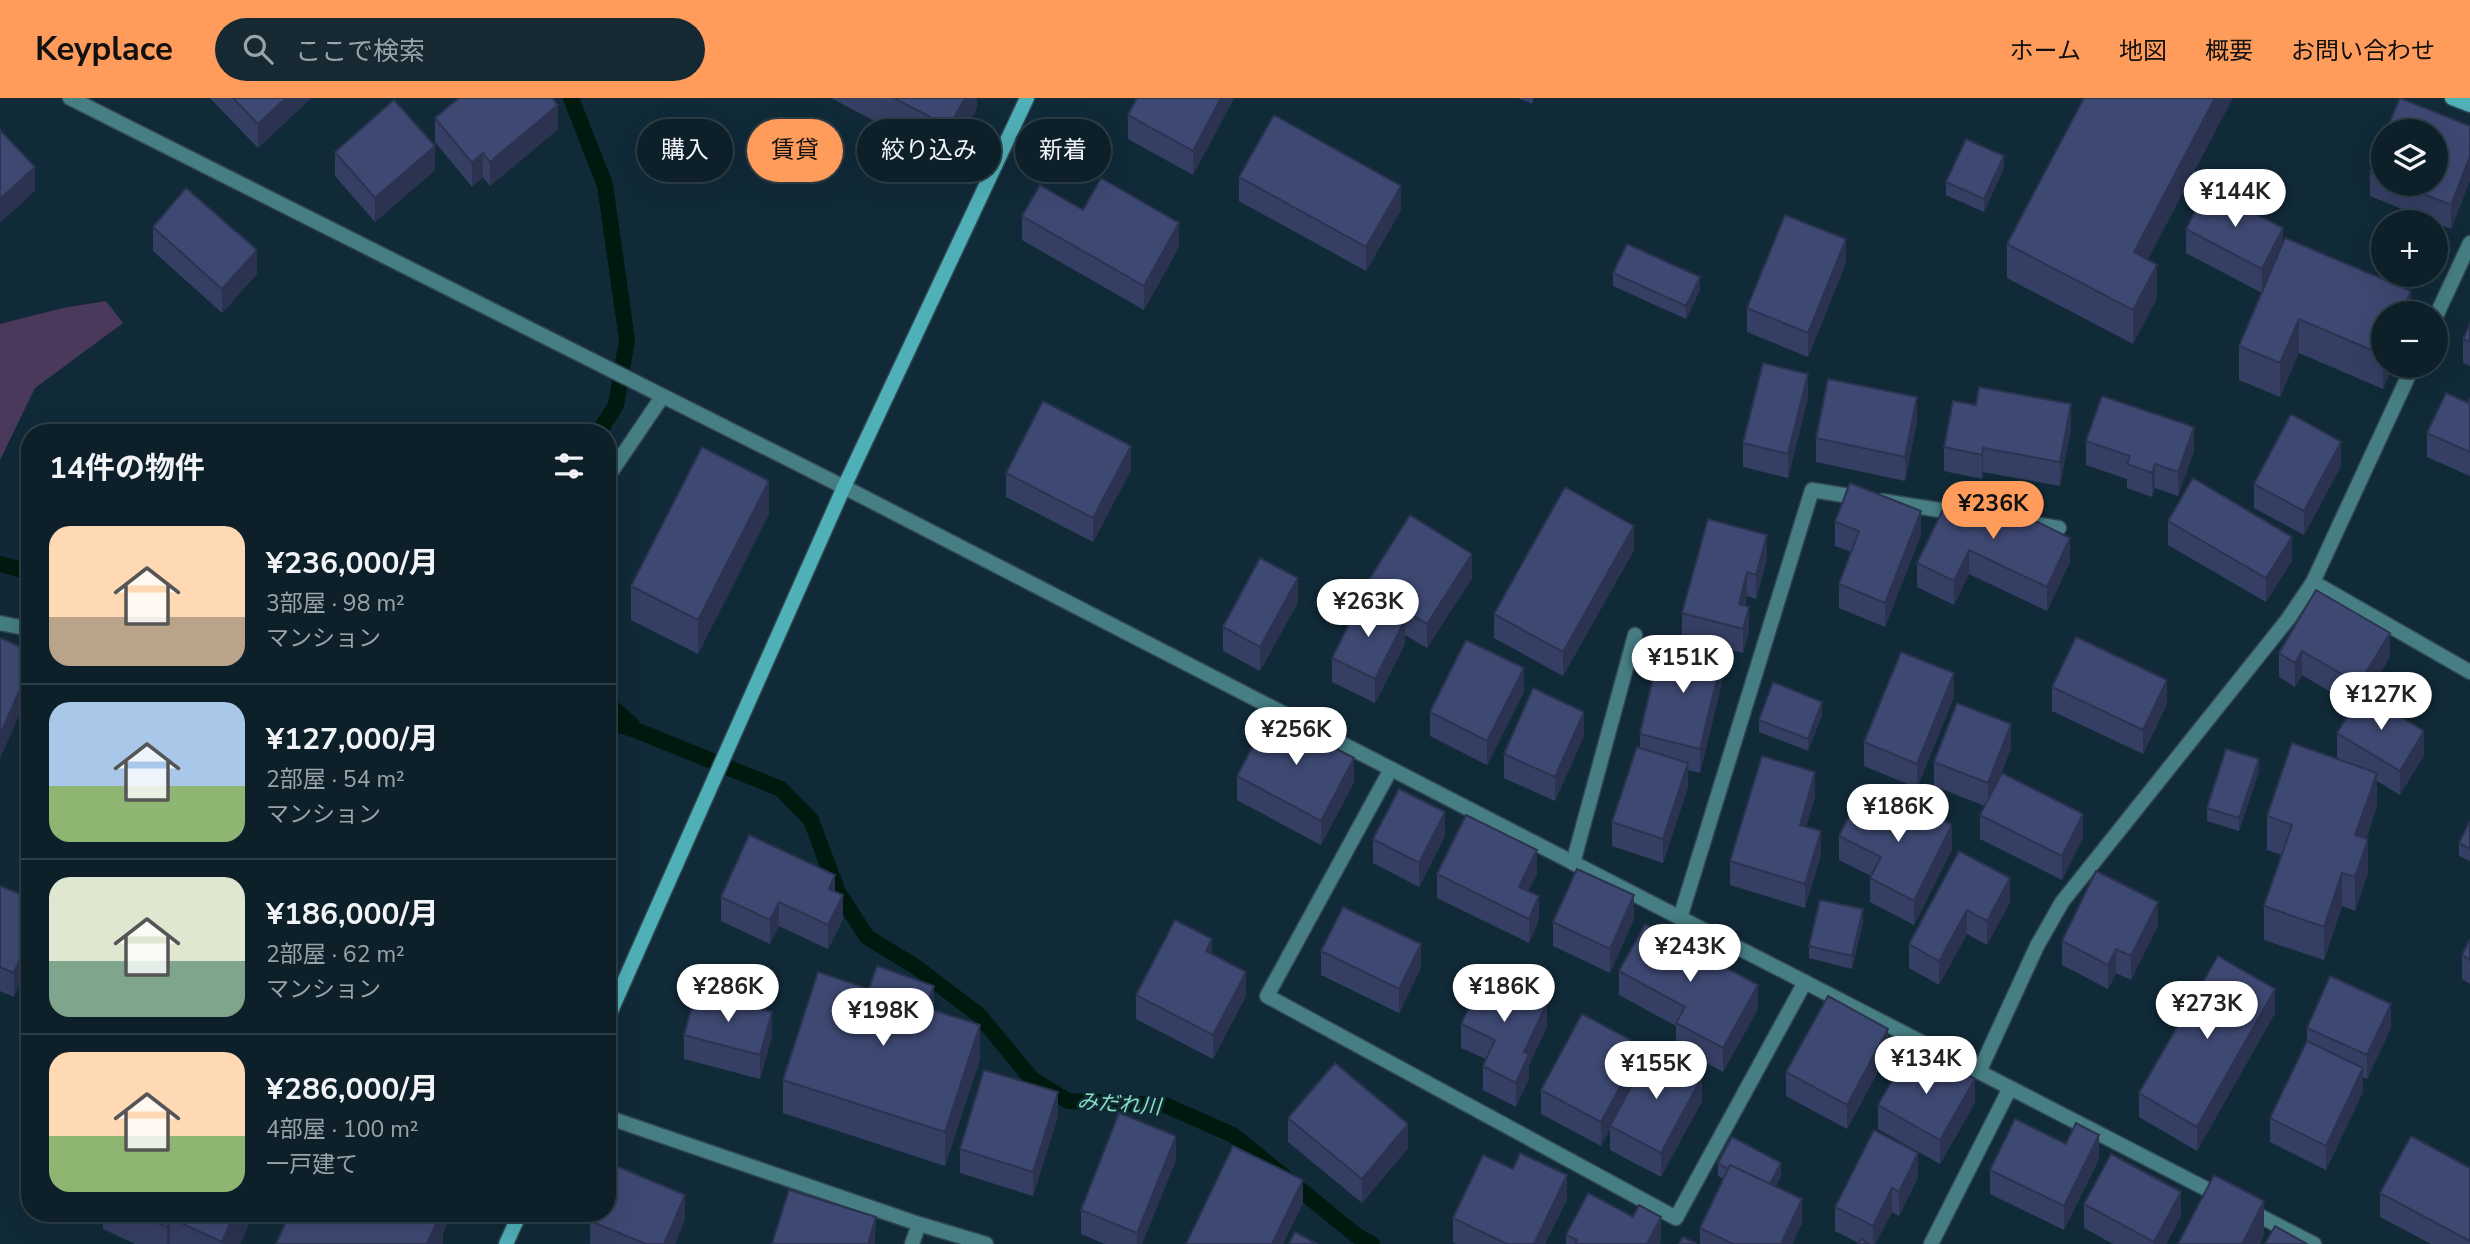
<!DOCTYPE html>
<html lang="ja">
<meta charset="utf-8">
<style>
:root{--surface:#0d202a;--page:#162832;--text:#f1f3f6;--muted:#9aa3a8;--line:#2d3e47;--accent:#ff9b5b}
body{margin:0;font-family:"Nunito Sans","Noto Sans JP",sans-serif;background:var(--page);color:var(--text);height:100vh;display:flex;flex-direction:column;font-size:26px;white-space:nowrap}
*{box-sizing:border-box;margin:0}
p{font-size:23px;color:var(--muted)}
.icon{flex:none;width:38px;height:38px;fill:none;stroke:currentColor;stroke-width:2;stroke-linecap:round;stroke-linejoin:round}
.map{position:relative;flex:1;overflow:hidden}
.panel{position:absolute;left:21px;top:326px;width:595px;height:798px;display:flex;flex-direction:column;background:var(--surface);border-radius:28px;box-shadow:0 7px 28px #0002,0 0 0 2px var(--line)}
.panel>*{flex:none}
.top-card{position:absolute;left:637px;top:21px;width:665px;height:63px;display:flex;gap:14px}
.controls{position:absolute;left:2371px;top:21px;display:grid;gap:14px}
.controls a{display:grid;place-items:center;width:77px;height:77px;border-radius:50%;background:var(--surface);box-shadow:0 7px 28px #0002,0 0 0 2px var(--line);font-size:35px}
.price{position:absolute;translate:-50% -60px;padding:0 16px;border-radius:24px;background:#fff;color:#222;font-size:23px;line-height:46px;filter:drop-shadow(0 2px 4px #0008)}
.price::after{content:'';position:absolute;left:50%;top:42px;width:21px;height:16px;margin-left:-10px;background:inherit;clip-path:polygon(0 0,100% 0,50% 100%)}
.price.on{background:var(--accent);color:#111}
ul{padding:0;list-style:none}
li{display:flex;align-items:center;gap:21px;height:175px;padding:0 28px}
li+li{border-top:2px solid var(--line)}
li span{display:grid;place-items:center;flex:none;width:196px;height:140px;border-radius:21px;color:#555}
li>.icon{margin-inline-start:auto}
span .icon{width:84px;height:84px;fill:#fffc;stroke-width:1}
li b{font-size:30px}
h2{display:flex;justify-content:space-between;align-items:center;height:84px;padding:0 28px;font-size:30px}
.chip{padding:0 24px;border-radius:32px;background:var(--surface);box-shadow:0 7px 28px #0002,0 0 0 2px var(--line);font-size:24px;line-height:63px}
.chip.on{background:var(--accent);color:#111}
header{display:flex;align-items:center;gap:42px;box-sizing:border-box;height:98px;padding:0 35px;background:var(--accent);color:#111}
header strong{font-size:33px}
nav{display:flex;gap:38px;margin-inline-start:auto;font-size:24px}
.search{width:490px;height:63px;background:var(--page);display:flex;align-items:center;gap:18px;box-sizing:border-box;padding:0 24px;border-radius:38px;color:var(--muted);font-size:26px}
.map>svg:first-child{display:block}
</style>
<header>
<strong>Keyplace</strong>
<div class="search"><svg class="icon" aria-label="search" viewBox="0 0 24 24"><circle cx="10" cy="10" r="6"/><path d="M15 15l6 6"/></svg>ここで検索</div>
<nav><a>ホーム</a><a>地図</a><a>概要</a><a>お問い合わせ</a></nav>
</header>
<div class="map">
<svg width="2470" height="1146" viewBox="0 0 2470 1146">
<rect width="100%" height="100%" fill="#112a38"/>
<!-- green -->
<path fill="#4b395c" d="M106 203 123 225 35 290 0 362V226L63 210Z"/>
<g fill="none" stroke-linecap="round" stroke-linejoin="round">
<!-- stream -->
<path stroke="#00190f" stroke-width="16" d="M571 0 605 87 627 242 616 307 599 334
M0 466 30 474
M607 605 632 627
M607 623 638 633 781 691 811 722 838 794 867 839 916 869 979 917 1032 981 1068 1003 1165 1007 1233 1037 1357 1138 1372 1146"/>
<!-- lane casing -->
<g stroke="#304754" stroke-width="17">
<path id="lane" d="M2436 218 2470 145
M1882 403 1959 415
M2028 425 2059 430
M2313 484 2470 574
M1391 671 1267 898 1676 1120 1805 884
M1573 765 1635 537
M1680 820 1812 392 1862 400
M1979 974 2037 848 2062 804 2288 521 2313 484 2413 268
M912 1146 919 1126"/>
</g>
<!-- street casing -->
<g stroke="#304754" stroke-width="17">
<path id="street" d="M70 0 844 389 2222 1099
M607 380 662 299
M0 525 30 531
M607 1019 919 1126 986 1146
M2250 1113 2314 1146
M1931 1146 2010 990"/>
</g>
<!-- secondary casing -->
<g stroke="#304754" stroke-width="17">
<path id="secondary" d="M2452 0 2470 7
M607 922 844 389 1027 0
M506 1146 520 1115"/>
</g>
<!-- lane -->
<use href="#lane" stroke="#467e83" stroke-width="14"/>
<!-- street -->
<use href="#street" stroke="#467e83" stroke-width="14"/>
<!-- secondary -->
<use href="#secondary" stroke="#50b0b8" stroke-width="14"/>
</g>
<!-- wall -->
<path fill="#353f63" d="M210 0H311L258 50Z
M831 0H977V10L949 63Z
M1137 0H1234L1193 77 1128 41V17Z
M1518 0H1534L1532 6Z
M435 20 558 31 490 88 483 79 472 89 435 44Z
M2470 28V82L2451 131 2370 98V74L2384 40V86H2436Z
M335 54 435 72 375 124 335 78Z
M2004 70 1984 114 1946 97V84Z
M1239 79 1401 112 1366 173 1239 103Z
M1022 118 1179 149 1144 212 1022 142Z
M153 129 257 176 222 215 153 153Z
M2186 131 2283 145 2411 215 2384 268H2393L2383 291 2299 255 2280 299 2239 282V248L2262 195 2186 155Z
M2007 146 2147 162 2157 200 2133 246 2007 180Z
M1846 165 1808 259 1747 234V210Z
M1613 175 1700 192 1686 221 1613 188Z
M2470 226V268L2463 265V241Z
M1808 300 1788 380 1743 369V345Z
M2470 300V378L2427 359V335L2468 305Z
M1917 323 1905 383 1816 364V340Z
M2071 330 2060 388 1983 374 1982 381 1944 373V349Z
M2086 343 2194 353 2178 398 2155 390 2152 399 2127 390V381L2086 367Z
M2341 368 2304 437 2254 410V386Z
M1131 372 1093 444 1006 399V375Z
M1947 403 2070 464 2047 513 1969 476 1954 507 1917 489V465Z
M769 416 698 556 631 522V488Z
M2168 423 2292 463 2266 504 2168 447Z
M1835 424 1921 437 1885 529 1839 510V486L1851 454 1835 448Z
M1634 452 1563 578 1494 540V516Z
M1767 461 1756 501 1747 498 1745 508 1749 533 1743 555 1682 539V515Z
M1472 480 1427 550 1405 537V546L1375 605 1332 584V560L1365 502V488Z
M2316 492 2390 559 2366 598 2424 657 2400 697 2377 683V708L2366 741 2368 775 2355 813 2342 808 2324 862 2264 842V808L2282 757 2267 752V718L2342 663 2337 659V635L2354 608 2302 577 2295 589 2279 579V555Z
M1298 504 1260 573 1223 553V529Z
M1724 576 1700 675 1688 672V689L1663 765 1612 748V724L1640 650V636Z
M2052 589 2167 606 2143 656 2052 613Z
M1524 594 1487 667 1430 638V614Z
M1954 599 1917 690 1864 668V644Z
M1822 617 1808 653 1759 634V622Z
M30 627V667L25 665V641Z
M1584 638 1555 703 1504 680V656Z
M2011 650 2001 676 2083 740 2062 782 1980 741V717L1985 708 1934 688V664Z
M2259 673 2239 733 2207 723V710Z
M1237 678 1354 684 1321 747 1237 702Z
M1815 698 1806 729 1821 757 1805 810 1730 787V763Z
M2470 723V763L2459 758V745Z
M1445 738 1419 789 1373 765V741Z
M1839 738 1952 751 1914 827 1870 804V780L1871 778 1839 762Z
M1959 753 2010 804 1987 847 1967 836 1939 887 1909 870V846Z
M1437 776H1537L1528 793 1539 822 1529 845 1437 800Z
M0 788 30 800 14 899 0 893Z
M835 794 843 821 828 851 779 828 770 846 721 823V799Z
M1634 821 1610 875 1553 848V824Z
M1863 824 1852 871 1809 860V848Z
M2158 828 2131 882 2116 875 2108 891 2062 867V843Z
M2470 841V886L2462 881V857Z
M1321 853 1421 870 1399 915 1321 877Z
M1212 856 1246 898 1213 961 1136 921V897Z
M1619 873 1758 911 1723 974 1676 949V928L1619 897Z
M934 913 980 961 945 1068 783 1015V982Z
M2275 915 2197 1053 2139 1019V995Z
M1461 926 1547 929 1529 967V980L1516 1009 1483 992V968L1486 961 1461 950Z
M2307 930H2391L2367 981 2363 979V994L2326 1072 2270 1044V1020L2307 944Z
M684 937 772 938 760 981 684 961Z
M1888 955 1847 1031 1786 998V974Z
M1642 969 1702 1003 1661 1079 1610 1052V1031L1601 1048 1541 1016V992Z
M1975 1005 1940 1066 1878 1031V1007Z
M1058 1018 1033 1098 960 1075V1051Z
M1288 1020 1408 1050 1362 1105 1288 1044Z
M2066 1046 2099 1061 2064 1132 1990 1096V1072Z
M1176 1062 1142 1146H1105L1081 1136V1112Z
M1718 1065 1781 1078 1776 1088 1802 1125 1792 1146H1700V1130L1724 1081 1718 1078Z
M2470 1070V1146H2431L2380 1119V1095Z
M1918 1079 1899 1118 1892 1114 1875 1146H1858L1859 1145 1835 1133V1109Z
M1567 1101 1545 1146H1456L1453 1144V1120Z
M2084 1106 2181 1118 2166 1146H2113L2084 1130Z
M103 1115H254L240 1146H135L103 1131Z
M685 1121 675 1146H590V1123Z
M1566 1137 1661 1143 1660 1146H1566Z"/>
<!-- shaded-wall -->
<path fill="#2b3350" d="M286 0H311L258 50V26Z
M965 0H977V10L949 63V29Z
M1221 0H1234L1193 77V53Z
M2215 0H2233L2134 188V154Z
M558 7V31L490 88V64Z
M435 48V72L375 124V100Z
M483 55V79L472 89V65Z
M2004 58V70L1984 114V101Z
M2470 58V82L2451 131V107Z
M35 69V93L0 125V101Z
M1401 88V112L1366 173V149Z
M1179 125V149L1144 212V188Z
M2283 130V154L2262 195V171Z
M1846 141V165L1808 259V235Z
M257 152V176L222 215V191Z
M2157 167V200L2133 246V212Z
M1700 179V192L1686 221V208Z
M2411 193V215H2401Z
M2299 221V255L2280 299V265Z
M2383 257 2384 268H2393L2383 291Z
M1808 276V300L1788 380V356Z
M1917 299V323L1905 383V359Z
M2071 306V330L2060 388V364Z
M2194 329V353L2178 398V374Z
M2341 344V368L2304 437V413Z
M1131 348V372L1093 444V420Z
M1983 350V374L1982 381V357Z
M2155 366V390L2152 399V375Z
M769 383V416L698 556V522Z
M1921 413V437L1885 529V505Z
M1634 428V452L1563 578V554Z
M1767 437V461L1756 501V477Z
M2292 439V463L2266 504V480Z
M2070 440V464L2047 513V489Z
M1969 452V476L1954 507V483Z
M1472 456V480L1427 550V526Z
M1747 474V498L1739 530V506Z
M1298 480V504L1260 573V549Z
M1749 509V533L1743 555V531Z
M1405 522V546L1375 605V581Z
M2390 535V559L2359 610V586Z
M1724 552V576L1700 675V651Z
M2302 553V577L2295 589V565Z
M30 569V593L0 661V637Z
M1524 570V594L1487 667V643Z
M1954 575V599L1917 690V666Z
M2167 582V606L2143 656V632Z
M1822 604V617L1808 653V641Z
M1584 614V638L1555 703V679Z
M2011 626V650L1988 709V685Z
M2424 633V657L2400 697V673Z
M1354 660V684L1321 747V723Z
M2259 661V673L2239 733V720Z
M1688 665V689L1663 765V741Z
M1815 674V698L1800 751V727Z
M2377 675V708L2355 771V737Z
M1445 714V738L1419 789V765Z
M2083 716V740L2062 782V758Z
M1952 727V751L1914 827V803Z
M1821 733V757L1805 810V786Z
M2368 741V775L2355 813V779Z
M1537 752V776L1519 813V789Z
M2342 775V808L2324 862V829Z
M835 777V801L829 791Z
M2010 780V804L1987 847V823Z
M843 797V821L828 851V827Z
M1634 797V821L1610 875V851Z
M1539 798V822L1529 845V821Z
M779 804V828L770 846V822Z
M2158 804V828L2131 882V858Z
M1863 811V824L1852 871V858Z
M1967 812V836L1939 887V863Z
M30 836V860L14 899V875Z
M1212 841V865L1206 853Z
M1421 846V870L1399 915V891Z
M2116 851V875L2108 891V867Z
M1246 874V898L1213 961V937Z
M1758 887V911L1723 974V950Z
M934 888V921L926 910Z
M2275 891V915L2197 1053V1029Z
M1547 905V929L1529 967V980L1516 1009V985L1524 954Z
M2391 906V930L2367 981V957Z
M772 914V938L760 981V957Z
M980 927V961L945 1068V1034Z
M1888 931V955L1847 1031V1007Z
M1642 948V972L1610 1028V1031L1601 1048V1024Z
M2363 970V994L2326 1072V1048Z
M1702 979V1003L1661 1079V1055Z
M1975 981V1005L1940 1066V1042Z
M1058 994V1018L1033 1098V1074Z
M1408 1026V1050L1362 1105V1081Z
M2099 1037V1061L2064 1132V1108Z
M1176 1038V1062L1142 1146H1137V1135Z
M1918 1055V1079L1899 1118V1094Z
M1781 1065V1078L1767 1104V1092Z
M1567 1077V1101L1545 1146H1534Z
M1303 1082V1106L1283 1146H1272Z
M1892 1090V1114L1875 1146H1873V1128Z
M2181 1094V1118L2166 1146H2154V1144Z
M685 1097V1121L675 1146H664Z
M1802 1101V1125L1792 1146H1781Z
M2264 1103V1137L2260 1146H2242Z
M235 1115H254L240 1146H222Z
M436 1115H452L443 1136V1146H427Z
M876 1119 875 1146H868Z
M1661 1119V1143L1660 1146H1647Z
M170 1120V1146H167V1129Z"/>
<!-- building -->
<path fill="#3e4973" stroke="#2b3350" stroke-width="2" d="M233 0H286L258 26Z
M459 0H552L558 7 490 64 483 55 472 65 435 20Z
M894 0H965L949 29Z
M1137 0H1221L1193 53 1128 17Z
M2084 0H2215L2134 154 2157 167 2133 212 2007 146Z
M2400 0 2470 28V58L2451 107 2399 86H2436V33H2386Z
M394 2 435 48 375 100 335 54Z
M1274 17 1401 88 1366 149 1239 79Z
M0 32 35 69 0 101Z
M2384 40V80L2370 74Z
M1966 41 2004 58 1984 101 1946 84Z
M1101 80 1179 125 1144 188 1022 118 1040 87 1083 112Z
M186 90 257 152 222 191 153 129Z
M2207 91 2283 130 2262 171 2186 131Z
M1785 117 1846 141 1808 235 1747 210Z
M2285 140 2411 193 2401 215H2384L2383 257 2299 221 2280 265 2239 248Z
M1627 146 1700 179 1686 208 1613 175Z
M2470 226V244L2463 241Z
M1763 265 1808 276 1788 356 1743 345Z
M1828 281 1917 299 1905 359 1816 340Z
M1979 289 2071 306 2060 364 1983 350 1982 357 1944 349 1953 303 1976 307Z
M2446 295 2468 305 2470 300V354L2427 335Z
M2102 298 2194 329 2178 374 2155 366 2152 375 2127 366 2130 358 2086 343Z
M1043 303 1131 348 1093 420 1006 375Z
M2291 316 2341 344 2304 413 2254 386Z
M702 349 769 383 698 522 631 488Z
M2193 380 2292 439 2266 480 2168 423Z
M1850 385 1921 413 1885 505 1839 486 1859 433 1835 424Z
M1565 389 1634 428 1563 554 1494 516Z
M1947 403H1995L2070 440 2047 489 1969 452 1954 483 1917 465Z
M1410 417 1472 456 1427 526 1365 488Z
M1708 421 1767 437 1756 477 1747 474 1739 506 1749 509 1743 531 1682 515Z
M1260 460 1298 480 1260 549 1223 529Z
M2316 492 2390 535 2359 586 2302 553 2295 565 2279 555Z
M1362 500 1405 522 1375 581 1332 560Z
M2076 539 2167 582 2143 632 2052 589Z
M0 540 30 553V569L0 637Z
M1466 542 1524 570 1487 643 1430 614Z
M1679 542 1724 552 1700 651 1640 636 1657 563 1673 566Z
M1901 554 1954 575 1917 666 1864 644Z
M1773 584 1822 604 1808 641 1759 622Z
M1533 590 1584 614 1555 679 1504 656Z
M2362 595 2424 633 2400 673 2337 635Z
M1957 605 2011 626 1988 685 1934 664Z
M1270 616 1354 660 1321 723 1237 678Z
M30 627V643L25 641Z
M2292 645 2377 675 2355 737 2368 741 2355 779 2342 775 2324 829 2264 808 2292 727 2267 718Z
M1637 649 1688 665 1663 741 1612 724Z
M2226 651 2259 661 2239 720 2207 710Z
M1762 658 1815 674 1800 727 1821 733 1805 786 1730 763Z
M2002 675 2083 716 2062 758 1980 717Z
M1399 691 1445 714 1419 765 1373 741Z
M1858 700 1901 721 1909 705 1952 727 1914 803 1870 780 1881 759 1839 738Z
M1466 717 1537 752 1519 789 1539 798 1529 821 1437 776Z
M2470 723V751L2459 745Z
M749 737 835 777 829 791 843 797 828 827 779 804 770 822 721 799Z
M1959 753 2010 780 1987 823 1967 812 1939 863 1909 846Z
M1577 771 1634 797 1610 851 1553 824Z
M2096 773 2158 804 2131 858 2116 851 2108 867 2062 843Z
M0 788 30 800V836L14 875 0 869Z
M1820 802 1863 811 1852 858 1809 848Z
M1343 809 1421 846 1399 891 1321 853Z
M1175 822 1212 841 1206 853 1246 874 1213 937 1136 897Z
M1645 826 1758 887 1723 950 1676 925 1685 909 1619 873Z
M2470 841V862L2462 857Z
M2218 858 2275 891 2197 1029 2139 995Z
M877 868 934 888 926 910 980 927 945 1034 783 982 818 874 869 891Z
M1485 876 1547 905 1524 954 1529 956 1516 985 1483 968 1495 942 1461 926Z
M2330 878 2391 906 2367 957 2307 930Z
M696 894 772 914 760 957 684 937Z
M1828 898 1888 931 1847 1007 1786 974Z
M1582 916 1642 948 1601 1024 1541 992Z
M2307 943 2363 970 2326 1048 2270 1020Z
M1651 951 1702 979 1661 1055 1610 1028Z
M1907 957 1947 979 1953 969 1975 981 1940 1042 1878 1007Z
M1335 965 1408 1026 1362 1081 1288 1020Z
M984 972 1058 994 1033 1074 960 1051Z
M1119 1015 1176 1038 1137 1135 1081 1112Z
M2015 1021 2066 1046 2076 1025 2099 1037 2064 1108 1990 1072Z
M1874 1032 1918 1055 1899 1094 1892 1090 1873 1128 1835 1109Z
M2411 1038 2470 1070V1143L2380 1095Z
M1732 1039 1781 1065 1770 1086 1730 1067 1728 1071 1718 1065Z
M1233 1048 1303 1082 1272 1146H1186Z
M1520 1055 1567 1077 1534 1146H1507L1453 1120 1483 1057 1513 1071Z
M2111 1056 2181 1094 2154 1144 2084 1106Z
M614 1067 685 1097 664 1146H646L590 1123 594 1115H607V1083Z
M1730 1067 1802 1101 1781 1146H1733L1700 1130Z
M2214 1077 2264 1103 2242 1146H2178Z
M789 1092 876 1119 868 1146H772Z
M1588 1095 1633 1119 1639 1107 1661 1119 1647 1146H1575L1577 1142 1566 1137Z
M136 1115H235L222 1144 170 1120 167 1129Z
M290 1115H441L427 1146H276Z
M2275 1128 2307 1146H2265Z
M1295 1134 1317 1146H1289Z
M1683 1139 1697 1146H1679Z
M1861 1141 1869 1146H1858Z"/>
<g text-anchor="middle" stroke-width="5" stroke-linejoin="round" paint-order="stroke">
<!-- water labels -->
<g font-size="21" font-style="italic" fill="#84e1be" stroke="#112a38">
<text transform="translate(1119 1006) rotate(4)" y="7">みだれ川</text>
</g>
</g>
</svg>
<div class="controls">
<a><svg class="icon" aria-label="layers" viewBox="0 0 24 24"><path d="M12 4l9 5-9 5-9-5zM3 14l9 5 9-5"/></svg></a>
<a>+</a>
<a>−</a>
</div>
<b class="price" style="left:2235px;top:131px">¥144K</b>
<b class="price on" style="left:1993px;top:443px">¥236K</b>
<b class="price" style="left:1368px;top:541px">¥263K</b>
<b class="price" style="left:1683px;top:597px">¥151K</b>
<b class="price" style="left:2381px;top:634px">¥127K</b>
<b class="price" style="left:1296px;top:669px">¥256K</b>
<b class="price" style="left:1898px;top:746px">¥186K</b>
<b class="price" style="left:1690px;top:886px">¥243K</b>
<b class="price" style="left:728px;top:926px">¥286K</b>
<b class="price" style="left:1504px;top:926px">¥186K</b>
<b class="price" style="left:2207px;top:943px">¥273K</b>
<b class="price" style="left:883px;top:950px">¥198K</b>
<b class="price" style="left:1926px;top:998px">¥134K</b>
<b class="price" style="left:1656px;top:1003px">¥155K</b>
<div class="top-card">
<a class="chip">購入</a>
<a class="chip on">賃貸</a>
<a class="chip">絞り込み</a>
<a class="chip">新着</a>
</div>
<section class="panel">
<h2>14件の物件<svg class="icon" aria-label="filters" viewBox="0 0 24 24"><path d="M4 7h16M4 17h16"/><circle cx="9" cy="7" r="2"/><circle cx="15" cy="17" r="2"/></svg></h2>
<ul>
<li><span style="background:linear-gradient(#ffd9b3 65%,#b9a48a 0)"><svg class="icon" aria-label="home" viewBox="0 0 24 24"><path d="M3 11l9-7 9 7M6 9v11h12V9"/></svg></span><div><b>¥236,000/月</b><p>3部屋 · 98 m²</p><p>マンション</p></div></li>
<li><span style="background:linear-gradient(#a9c7e8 60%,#8fb573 0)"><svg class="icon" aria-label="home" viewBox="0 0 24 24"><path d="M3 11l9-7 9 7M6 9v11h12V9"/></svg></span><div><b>¥127,000/月</b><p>2部屋 · 54 m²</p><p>マンション</p></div></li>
<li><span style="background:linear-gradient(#dfe7d0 60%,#7fa58c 0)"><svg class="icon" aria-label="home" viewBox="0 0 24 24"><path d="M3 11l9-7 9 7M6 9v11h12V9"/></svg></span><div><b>¥186,000/月</b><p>2部屋 · 62 m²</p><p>マンション</p></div></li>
<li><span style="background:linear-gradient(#ffd9b3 60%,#8fb573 0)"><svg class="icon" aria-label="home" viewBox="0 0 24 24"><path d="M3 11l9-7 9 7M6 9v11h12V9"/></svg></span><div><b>¥286,000/月</b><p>4部屋 · 100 m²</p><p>一戸建て</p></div></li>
</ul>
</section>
</div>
